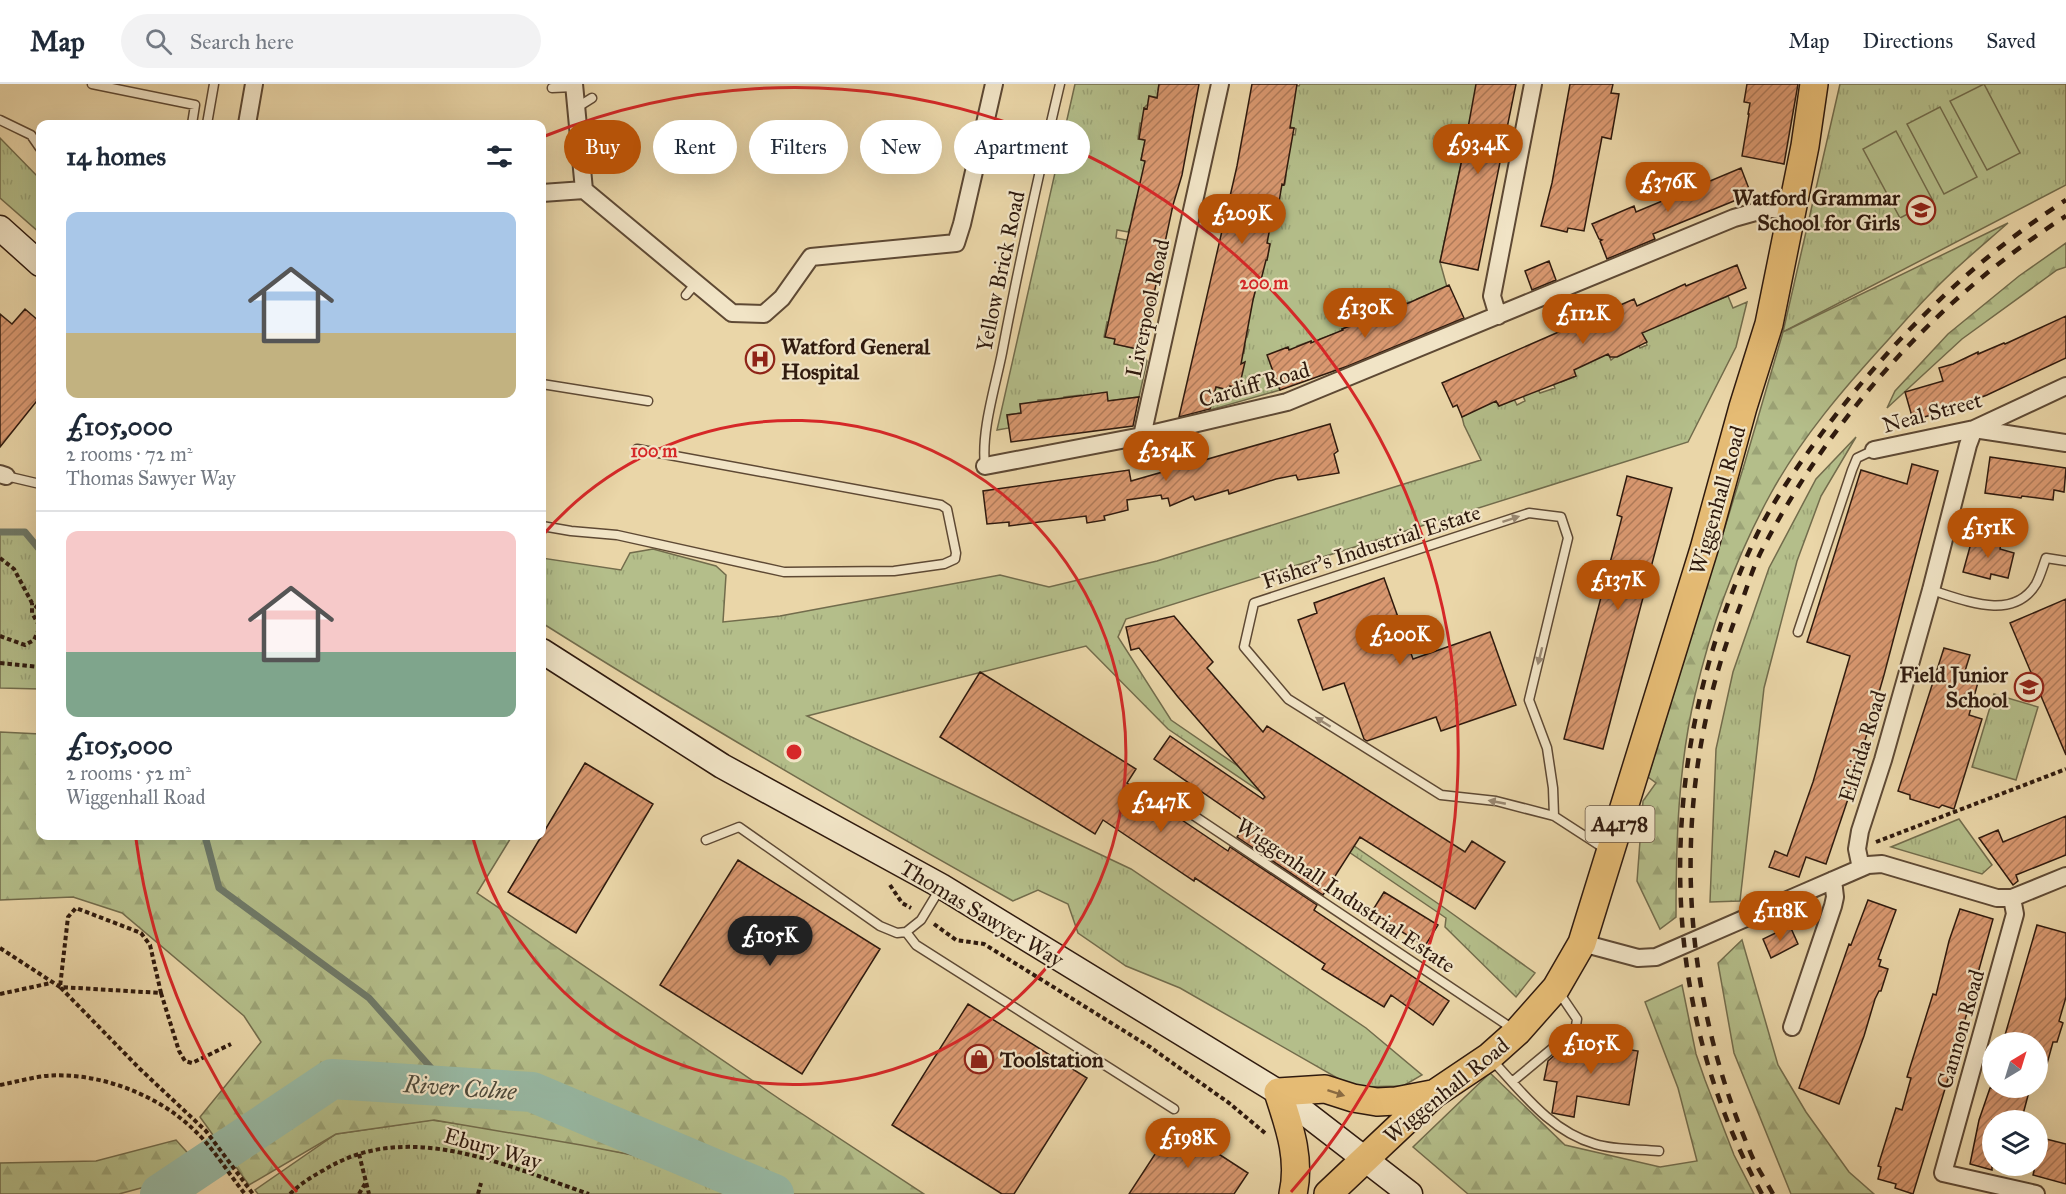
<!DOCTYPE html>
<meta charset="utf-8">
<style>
:root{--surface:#fff;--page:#f2f2f3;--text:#1f2937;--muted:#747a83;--line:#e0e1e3;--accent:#b45309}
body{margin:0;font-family:"IM FELL Great Primer",serif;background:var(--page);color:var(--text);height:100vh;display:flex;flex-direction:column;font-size:22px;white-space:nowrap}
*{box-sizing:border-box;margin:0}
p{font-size:20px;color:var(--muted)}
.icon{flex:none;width:33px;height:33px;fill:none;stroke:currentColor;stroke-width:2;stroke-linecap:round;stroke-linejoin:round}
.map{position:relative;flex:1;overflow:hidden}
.sheet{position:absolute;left:36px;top:36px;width:510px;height:720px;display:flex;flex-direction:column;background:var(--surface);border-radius:12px;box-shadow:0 6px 24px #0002}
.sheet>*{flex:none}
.hud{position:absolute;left:564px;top:36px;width:570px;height:54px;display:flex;gap:12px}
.needle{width:39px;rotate:38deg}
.buttons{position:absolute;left:1982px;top:948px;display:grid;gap:12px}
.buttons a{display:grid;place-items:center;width:66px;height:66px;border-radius:50%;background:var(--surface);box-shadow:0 6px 24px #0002;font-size:30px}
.price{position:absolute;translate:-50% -51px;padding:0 14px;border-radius:21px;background:var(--accent);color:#fff;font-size:20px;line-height:39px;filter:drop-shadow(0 2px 3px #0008)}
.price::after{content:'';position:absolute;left:50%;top:36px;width:18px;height:14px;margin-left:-9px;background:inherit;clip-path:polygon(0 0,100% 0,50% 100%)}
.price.selected{background:#222;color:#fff}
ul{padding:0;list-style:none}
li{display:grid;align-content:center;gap:12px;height:318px;padding:0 30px}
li+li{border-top:2px solid var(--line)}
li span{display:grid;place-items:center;height:186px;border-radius:12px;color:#555}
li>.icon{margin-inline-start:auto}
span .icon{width:108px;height:108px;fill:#fffc;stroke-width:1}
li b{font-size:26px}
h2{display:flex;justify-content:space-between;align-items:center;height:72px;padding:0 30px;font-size:26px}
.chip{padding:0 21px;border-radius:27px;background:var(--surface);box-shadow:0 6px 24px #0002;font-size:21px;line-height:54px}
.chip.selected{background:var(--accent);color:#fff}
header{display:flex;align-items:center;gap:36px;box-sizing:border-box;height:84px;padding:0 30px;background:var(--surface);border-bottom:2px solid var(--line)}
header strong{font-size:28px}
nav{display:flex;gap:33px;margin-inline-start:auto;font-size:21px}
.search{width:420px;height:54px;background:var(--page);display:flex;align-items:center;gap:15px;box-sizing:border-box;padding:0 21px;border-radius:33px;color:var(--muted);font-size:22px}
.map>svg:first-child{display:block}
</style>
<header>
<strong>Map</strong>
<div class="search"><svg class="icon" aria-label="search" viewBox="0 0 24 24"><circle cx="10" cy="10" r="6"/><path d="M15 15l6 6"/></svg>Search here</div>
<nav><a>Map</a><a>Directions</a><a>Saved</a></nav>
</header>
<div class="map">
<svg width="2066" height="1110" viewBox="0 0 2066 1110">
<defs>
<pattern id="grass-tufts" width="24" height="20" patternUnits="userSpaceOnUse" patternTransform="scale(1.5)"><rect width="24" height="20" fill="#b4be8a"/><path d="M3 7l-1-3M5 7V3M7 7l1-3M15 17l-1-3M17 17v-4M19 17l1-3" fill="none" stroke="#9ba376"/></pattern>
<pattern id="forest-firs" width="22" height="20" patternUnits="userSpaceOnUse" patternTransform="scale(1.5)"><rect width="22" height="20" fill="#b4be8a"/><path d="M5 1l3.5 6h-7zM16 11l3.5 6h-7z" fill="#9ba376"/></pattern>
<pattern id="building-hatch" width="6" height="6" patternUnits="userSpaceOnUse" patternTransform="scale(1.5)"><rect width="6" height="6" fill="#d99870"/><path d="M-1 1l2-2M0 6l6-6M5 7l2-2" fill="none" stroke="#b07b5a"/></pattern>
</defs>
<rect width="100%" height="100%" fill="#ead6a8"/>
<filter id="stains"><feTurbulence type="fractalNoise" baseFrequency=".00333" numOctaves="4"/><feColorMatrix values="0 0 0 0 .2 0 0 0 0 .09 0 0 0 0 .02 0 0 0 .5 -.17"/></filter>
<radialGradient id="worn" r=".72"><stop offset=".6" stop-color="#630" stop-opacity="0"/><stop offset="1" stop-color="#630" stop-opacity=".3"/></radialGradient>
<!-- grass -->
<path fill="url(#grass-tufts)" stroke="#726c4c" stroke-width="1.5" d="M1075 0H1159L1158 6 1170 7 1168 15 1149 12 1148 20 1144 24 1163 42 1140 39 1138 55 1158 58 1144 62 1141 76 1148 78 1146 118 1136 116 1132 131 1143 134 1141 142 1131 140 1128 148 1117 146 1116 154 1136 158 1119 190 1110 229 1118 241 1107 238 1104 253 1115 255V260L1142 266 1147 277 1139 313 1082 320 1081 311 1064 313 1065 322 1056 323 1054 315 1038 316V325L1020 320 1021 329 1007 331 1009 344 997 346Z
M1288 0 1299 2 1300 0H1478L1440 178 1447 203 1417 215 1420 224 1413 227 1409 218 1393 225 1397 234 1384 230 1370 236 1372 243 1361 247 1358 239 1342 245 1345 254 1334 250 1320 255 1322 263 1314 266 1311 257 1297 262 1300 270 1270 279 1280 306 1210 326 1216 303 1229 306 1240 268 1244 269 1245 261 1229 258 1230 249 1247 253 1249 246 1245 244 1255 208 1241 204 1242 196 1260 200 1248 172 1267 176 1270 160 1252 156 1268 150 1272 135 1257 120 1278 124 1279 118 1261 96 1285 100 1286 91 1271 47 1295 51 1296 45 1288 42 1289 18 1294 19 1295 11Z
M1840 0H2066V101L1783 248Z
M0 54 40 95V149L0 114Z
M1728 212 1733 224 1747 218 1736 263 1688 358 1126 535 1118 553 1171 636 1443 823 1535 889 1516 913 1445 843 1446 834 1168 645 1086 562 807 632 1131 785 1366 944 1422 991 1403 1002 1353 1003 1180 904 1126 882 1078 849 1068 820 1038 806 1013 817C854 728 696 636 542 539V474L621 486 630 469 653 465 716 482 726 491 723 538 780 532 1000 491 1049 503 1157 477 1481 376 1464 341 1462 333 1495 315 1499 322 1506 319V299L1517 321 1525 317 1522 309 1529 288 1540 309 1555 304 1546 283 1553 280 1561 298 1576 292 1568 274 1603 258 1611 276 1637 256 1640 264 1647 261 1639 242 1696 224Z
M1856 353 1821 412 1797 477 1764 604 1740 817 1710 818 1716 665 1733 588 1769 484 1816 395Z
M0 448H25L40 466V605L0 604Z
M1994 610 2038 623 2016 696 1972 683Z
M1959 735 1992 781 1982 790 1891 763Z
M431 1036 532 1050 653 1075 730 1110H258L255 1106 336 1050Z"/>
<!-- forest -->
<path fill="url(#forest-firs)" stroke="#726c4c" stroke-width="1.5" d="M2008 139C1983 161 1957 182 1934 206 1918 222 1903 239 1888 256 1844 304 1801 354 1770 411 1736 473 1711 543 1695 611 1678 683 1676 759 1676 833L1660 845 1637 797 1643 717 1656 699 1648 693 1745 378 1783 248Z
M2066 159V183L2057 186 1962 255 1887 324 1895 307 1948 250 2019 192Z
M0 648 40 650V752H512L477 809 781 1016 924 1110H730L653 1075 581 1061 434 1036 336 1050 249 1101 200 1033 261 958 244 932 122 829 73 813 0 816Z
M1742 856 1778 981 1806 1028 1849 1088 1874 1110H1791L1734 969 1718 879Z
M1682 901 1696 970 1705 996 1734 1071 1754 1110H1468L1413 1063 1490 989 1565 1061 1660 1083 1697 1077 1678 1004 1645 918Z
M176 1056 195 1077 152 1101 119 1110H0V1079L96 1077Z"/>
<!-- garden -->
<path fill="#b4be8a" stroke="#726c4c" stroke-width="1.5" d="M1984 0 2020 69 1987 86 1950 17Z
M1940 23 1977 93 1944 110 1907 40Z
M1896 47 1933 117 1900 134 1863 65Z"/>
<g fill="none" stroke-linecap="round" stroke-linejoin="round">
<!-- stream -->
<path stroke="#6e7968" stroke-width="7" d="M0 448H25L40 466
M205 752 219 804 369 914 448 1003"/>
<!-- river -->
<path stroke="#98b9a4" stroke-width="40" d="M160 1110 332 995 532 1008 774 1110"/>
</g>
<!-- building -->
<path fill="url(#building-hatch)" stroke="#2f1a0e" stroke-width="1.5" d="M1159 0H1199L1182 91 1173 121 1142 266 1114 260 1115 255 1105 253 1145 77 1141 76 1145 56 1139 55 1144 24 1147 25 1149 12 1157 14Z
M1252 0H1297L1290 44H1294L1284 101 1282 100 1278 124 1274 123 1267 159 1270 160 1267 176H1266L1260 200H1257L1253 216 1241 280 1245 278 1239 304 1230 302 1229 306 1216 303 1210 325 1179 333 1237 82Z
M1476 0H1516L1478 186 1440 178 1464 66Z
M1570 0H1613L1611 9 1619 10 1611 55 1602 53 1584 147 1568 144 1567 148 1541 142 1552 99Z
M1747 0H1798L1784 80 1742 72 1749 30H1748L1750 19 1744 18Z
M1741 84 1751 110 1653 150 1655 155 1607 175 1600 157 1602 156 1599 155 1592 140 1634 122 1636 128Z
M1549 177 1556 196 1532 206 1525 187Z
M1737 181 1746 204 1642 249 1647 258 1617 273H1610L1608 270 1574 286 1576 292 1499 322 1496 317 1462 333 1457 321 1453 323 1442 299 1634 215 1637 222 1685 200 1686 202Z
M1449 201 1464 234 1348 282 1280 306 1267 271 1288 263 1289 266 1311 257V259L1343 246 1342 245 1358 239 1359 241Z
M25 225 40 238V313L0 363V230L12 240Z
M2066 232V274L1987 311 1946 327 1913 336 1905 308 1943 297 1939 284 1953 280 1978 268V270L2004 259 2005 260Z
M1107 308 1108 317 1139 313 1133 342 1011 358 1007 331 1021 329 1020 320Z
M1330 340 1338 367 1334 370 1339 389 1298 396 1296 391 1276 395 1229 410 1228 406 1195 416 1193 412 1170 422 1168 414 1162 415 1161 411 1127 416 1128 426 1104 432 1105 436 1087 439 1086 432 1009 442V438L987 440 983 407 1129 386 1131 397Z
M1990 373 2066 384 2064 408 2054 406 2053 416 2022 412 2021 414 1985 409Z
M1912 380 1938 387 1884 591 1849 712 1826 780 1806 773 1799 793 1769 783 1775 767 1787 772 1813 698 1850 572 1807 558 1861 386 1907 400Z
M1627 392 1672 404 1603 665 1564 655 1622 433 1617 431Z
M1973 452 2001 459 2000 465 2014 469 2008 494 1991 490 1990 495 1963 488Z
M1384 494 1413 575 1490 548 1516 621 1441 647 1436 633 1367 657 1364 655 1344 599 1323 606 1298 536 1317 529 1314 519Z
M2066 515V671L2010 539Z
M1174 532 1213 578 1207 584 1263 648 1267 642 1465 768 1472 757 1505 778 1475 825 1360 753 1323 811 1237 753 1247 739 1154 675 1170 652 1263 715 1265 713 1178 613 1139 564 1131 566 1126 543Z
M1944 564 1970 571 1965 587 1980 591 1969 631 1982 635 1954 725 1942 721 1939 724 1910 715V711L1898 707Z
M980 588 1136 685 1127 699 1228 767 1230 763 1317 821 1314 826 1449 917 1433 941 1391 911 1384 923 1322 885 1325 880 1195 794 1194 797 1103 736 1095 750 940 653Z
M585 679 653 720 576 849 508 808Z
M2066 732V771L2016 791 2018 797 2013 801 1979 754 1998 746 2003 758Z
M738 776 880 865 802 990 660 901Z
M1384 808 1438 841 1425 862 1371 829Z
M1868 816 1896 826 1878 875 1881 876 1879 882 1888 885 1881 907H1879L1875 915 1864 952 1839 1020 1799 1004 1849 860 1851 861Z
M1960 825 1993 835 1955 972 1913 1110 1895 1104 1896 1100 1878 1095 1881 1083 1878 1082 1896 1024 1902 1026 1911 994 1907 993 1933 910 1936 911 1949 857Z
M2037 841 2066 849V913L2059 937 2063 939 2057 958H2053L2042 998 2037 997V958H2003Z
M1790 842 1798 860 1771 874 1763 855Z
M968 920 1087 994 1014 1110H1002L892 1041Z
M1572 956 1638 967 1629 1021 1577 1012 1574 1033 1552 1029 1557 998 1544 996 1548 977Z
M1990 1004H2030L2022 1034 2009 1031 2007 1036H1992V1086L1970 1080 1979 1036Z
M1174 1041 1248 1089 1234 1110H1129Z
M2042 1054 2066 1060V1100L2033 1091Z"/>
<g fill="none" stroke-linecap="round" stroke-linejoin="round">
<!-- lane casing -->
<g stroke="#5e4934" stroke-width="11">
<path id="lane" d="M92 0 195 21 192 40
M552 4 574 3
M576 24 592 14
M0 36 31 51 40 64
M207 40 214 0
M686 211 696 199
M542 300 648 317
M985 382C981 347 995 304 1002 269 1019 179 1039 89 1060 0
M6 392 40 400
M542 442 571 447 617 451 784 488 894 487 944 480 955 475 956 469 947 425 941 421 637 365
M1931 506C1964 516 2013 538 2036 500 2040 493 2043 482 2046 474L2066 477
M1798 548 1852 386 1857 374 1874 366
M1154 705 1513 945
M1554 732 1553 704 1547 664 1529 616 1568 454 1561 433 1529 429 1254 519 1244 563 1288 615 1441 711 1496 717 1554 732 1608 767
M706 756 739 743 880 842 897 849 906 848
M941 803 921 836 906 848 916 861 1174 1025
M1492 976C1522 1008 1550 1047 1595 1060 1614 1066 1639 1065 1659 1067
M1512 998 1572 948 1576 942 1577 935 1558 907"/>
</g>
<!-- street casing -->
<g stroke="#5e4934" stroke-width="20">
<path id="street" d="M247 40 254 0
M584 106 732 229 764 230 782 214 811 173 956 159 962 140 994 0
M542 109 584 106 574 0
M1498 232 1492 212 1533 0
M1142 352 1220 0
M1874 366 1974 345 2066 302
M985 382 1142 352 1287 318 1734 134 1766 125H1792
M0 390 6 392
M1861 784 1857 765 1860 747 1883 676 1931 506 1968 361 1974 345 2066 359
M2012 814 2015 830 1943 1089 2036 1110
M1582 859 1638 874 1656 873 1868 781 1882 780 1997 814H2012L2066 792
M1792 943 1833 822 1835 813 1833 796"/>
</g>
<!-- secondary casing -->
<g stroke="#2f1a0e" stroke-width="27">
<path id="secondary" d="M0 144 40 180
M542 567 722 682 941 802 1278 1008 1410 1110"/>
</g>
<!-- primary casing -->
<g stroke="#2f1a0e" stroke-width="30">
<path id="primary" d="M1293 1110C1301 1074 1289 1042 1278 1008L1325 1005 1353 1014 1377 1018 1396 1017 1432 1010
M1328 1110 1434 1010 1489 973 1517 948 1556 904 1582 859 1704 465 1743 323 1769 240 1805 62 1814 0"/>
</g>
<!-- path -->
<path stroke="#2f1a0e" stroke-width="4" stroke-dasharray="4.5 3" stroke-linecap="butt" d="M0 474 14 485 32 519 40 526
M0 552 25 561 34 556 40 543 32 529V519
M0 579 40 583
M1876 758 2066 685
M890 801 902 819 911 824
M934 840 956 856 984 860 1150 963 1229 1019 1265 1049
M0 864 60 903 161 909 150 861 141 849 76 824 68 833 60 903 140 985 206 1047 253 1110
M161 909 179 967 185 977 192 979 231 960
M0 910 51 899
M0 1001C15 998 30 994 45 992 96 987 157 1010 193 1045 213 1063 228 1089 245 1110
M359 1070 369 1110
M290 1110C300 1100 311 1093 324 1086 408 1034 506 1082 589 1110
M359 1110 366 1098
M478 1110 481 1099"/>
<!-- lane -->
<use href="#lane" stroke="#f1e4c6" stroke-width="8"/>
<!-- street -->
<use href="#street" stroke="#f1e4c6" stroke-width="16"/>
<!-- secondary -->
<use href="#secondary" stroke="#f1e4c6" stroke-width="24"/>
<!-- primary -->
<use href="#primary" stroke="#e5bb74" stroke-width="27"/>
<!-- rail -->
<path stroke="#2f1a0e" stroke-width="4.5" stroke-dasharray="10 10" stroke-linecap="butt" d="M1762 1110C1651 909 1658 667 1752 461 1770 421 1796 384 1822 349 1890 258 1970 178 2066 116
M1773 1110C1765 1095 1755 1081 1749 1065 1676 893 1670 700 1739 525 1747 504 1753 482 1764 462 1834 329 1939 213 2066 132"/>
</g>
<!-- one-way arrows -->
<defs><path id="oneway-solid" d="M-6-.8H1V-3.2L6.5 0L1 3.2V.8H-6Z" transform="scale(1.5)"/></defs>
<g fill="#9a8973">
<use href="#oneway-solid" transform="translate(1511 435) rotate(-18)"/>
<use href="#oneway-solid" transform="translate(1540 572) rotate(104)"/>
<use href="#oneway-solid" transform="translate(1323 638) rotate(-148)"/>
<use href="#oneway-solid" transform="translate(1497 718) rotate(-169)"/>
</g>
<use fill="#8a6a41" href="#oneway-solid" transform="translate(1336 1009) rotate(18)"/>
<!-- distance rings -->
<g fill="none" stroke="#d62828" stroke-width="3">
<path d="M542 452A332 332 0 1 1 473 754"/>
<path d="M297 1108A664 664 0 0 1 136 755M545 52A664 664 0 0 1 1291 1108"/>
</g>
<!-- icons -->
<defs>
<g id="school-ring" transform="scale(1.5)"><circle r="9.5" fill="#f1e4c6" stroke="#8f2418" stroke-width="1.5"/><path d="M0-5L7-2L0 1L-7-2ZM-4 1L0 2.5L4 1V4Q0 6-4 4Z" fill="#8f2418"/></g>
<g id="hospital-ring" transform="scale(1.5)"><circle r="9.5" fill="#f1e4c6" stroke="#8f2418" stroke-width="1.5"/><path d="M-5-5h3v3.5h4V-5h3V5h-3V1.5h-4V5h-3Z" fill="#8f2418"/></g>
<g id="shop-ring" transform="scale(1.5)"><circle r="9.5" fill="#f1e4c6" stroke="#8f2418" stroke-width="1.5"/><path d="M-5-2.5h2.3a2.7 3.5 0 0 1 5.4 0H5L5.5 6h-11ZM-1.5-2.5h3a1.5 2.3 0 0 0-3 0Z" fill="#8f2418"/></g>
</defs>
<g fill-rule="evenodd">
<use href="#school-ring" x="1921" y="126"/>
<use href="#hospital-ring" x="760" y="275"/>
<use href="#school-ring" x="2029" y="603"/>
<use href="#shop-ring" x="979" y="975"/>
</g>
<g text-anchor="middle" stroke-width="4.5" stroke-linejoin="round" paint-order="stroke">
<!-- shield labels -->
<rect fill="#f1e4c6" stroke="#695745" stroke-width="1.5" x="1585.5" y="722" width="69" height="36" rx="4.5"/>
<g font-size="21" font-weight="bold" fill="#2f1a0e">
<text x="1620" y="747">A4178</text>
</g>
<!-- poi labels -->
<g font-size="22" font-weight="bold" fill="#2f1a0e" stroke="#f1e4c6" text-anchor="end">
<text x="1900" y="121">Watford Grammar<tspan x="1900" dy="25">School for Girls</tspan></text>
<text x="781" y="270" text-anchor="start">Watford General<tspan x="781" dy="25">Hospital</tspan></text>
<text x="2008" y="598">Field Junior<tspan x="2008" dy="25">School</tspan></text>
<text x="1000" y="983" text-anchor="start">Toolstation</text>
</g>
<!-- street labels -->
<g font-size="22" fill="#2f1a0e" stroke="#f1e4c6">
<text transform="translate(1000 187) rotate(-78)" y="8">Yellow Brick Road</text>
<text transform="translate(1147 224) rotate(-78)" y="8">Liverpool Road</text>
<text transform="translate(1254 300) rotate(-16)" y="8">Cardiff Road</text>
<text transform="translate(1932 328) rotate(-15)" y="8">Neal Street</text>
<text transform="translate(1717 416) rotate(-74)" y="8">Wiggenhall Road</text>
<text transform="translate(1371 462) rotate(-18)" y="8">Fisher's Industrial Estate</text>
<text transform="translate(1862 662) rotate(-73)" y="8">Elfrida Road</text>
<text transform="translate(1346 811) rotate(34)" y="8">Wiggenhall Industrial Estate</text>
<text transform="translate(982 829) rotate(31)" y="8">Thomas Sawyer Way</text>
<text transform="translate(1960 945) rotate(-74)" y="8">Cannon Road</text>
<text transform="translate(1446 1006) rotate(-39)" y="8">Wiggenhall Road</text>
<text transform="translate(493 1064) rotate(16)" y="8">Ebury Way</text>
</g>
<!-- water labels -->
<g font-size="24" font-style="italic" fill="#4e4a3b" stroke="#f1e4c6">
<text transform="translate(460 1004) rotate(4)" y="8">River Colne</text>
</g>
</g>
<circle cx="794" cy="668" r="9" fill="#d62828" stroke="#f1e4c6" stroke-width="3"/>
<g font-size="18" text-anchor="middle" font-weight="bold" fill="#d62828" stroke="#f1e4c6" stroke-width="4.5" stroke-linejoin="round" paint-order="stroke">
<text x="1264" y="205">200 m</text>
<text x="654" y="373">100 m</text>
</g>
<rect width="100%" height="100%" filter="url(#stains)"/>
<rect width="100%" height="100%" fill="url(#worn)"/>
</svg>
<div class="buttons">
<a><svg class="needle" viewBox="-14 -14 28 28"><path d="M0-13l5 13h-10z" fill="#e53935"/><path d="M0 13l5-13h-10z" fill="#747a83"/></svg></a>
<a><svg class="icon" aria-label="layers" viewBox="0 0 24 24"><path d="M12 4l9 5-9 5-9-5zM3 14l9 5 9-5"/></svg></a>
</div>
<b class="price" style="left:1478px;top:91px">£93.4K</b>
<b class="price" style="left:1668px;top:129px">£376K</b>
<b class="price" style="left:1242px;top:161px">£209K</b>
<b class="price" style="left:1365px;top:255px">£130K</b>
<b class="price" style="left:1583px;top:261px">£112K</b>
<b class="price" style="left:1166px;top:398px">£254K</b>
<b class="price" style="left:1988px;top:475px">£151K</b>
<b class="price" style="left:1618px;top:527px">£137K</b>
<b class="price" style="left:1400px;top:582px">£200K</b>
<b class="price" style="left:1161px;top:749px">£247K</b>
<b class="price" style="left:1780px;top:858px">£118K</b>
<b class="price selected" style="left:770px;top:883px">£105K</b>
<b class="price" style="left:1591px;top:991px">£105K</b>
<b class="price" style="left:1188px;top:1085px">£198K</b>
<div class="hud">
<a class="chip selected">Buy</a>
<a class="chip">Rent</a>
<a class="chip">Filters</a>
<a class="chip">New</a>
<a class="chip">Apartment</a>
</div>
<section class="sheet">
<h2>14 homes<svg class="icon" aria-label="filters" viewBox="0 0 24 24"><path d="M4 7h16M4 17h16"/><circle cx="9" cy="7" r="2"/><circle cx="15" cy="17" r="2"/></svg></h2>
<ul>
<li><span style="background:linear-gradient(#a9c7e8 65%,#c2b280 0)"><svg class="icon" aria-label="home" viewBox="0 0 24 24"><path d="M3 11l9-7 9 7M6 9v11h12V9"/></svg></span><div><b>£105,000</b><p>2 rooms · 72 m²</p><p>Thomas Sawyer Way</p></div></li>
<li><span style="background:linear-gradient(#f6c9c9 65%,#7fa58c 0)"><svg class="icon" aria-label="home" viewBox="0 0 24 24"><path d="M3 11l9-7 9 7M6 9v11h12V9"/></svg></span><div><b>£105,000</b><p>2 rooms · 52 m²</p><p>Wiggenhall Road</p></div></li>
</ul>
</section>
</div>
